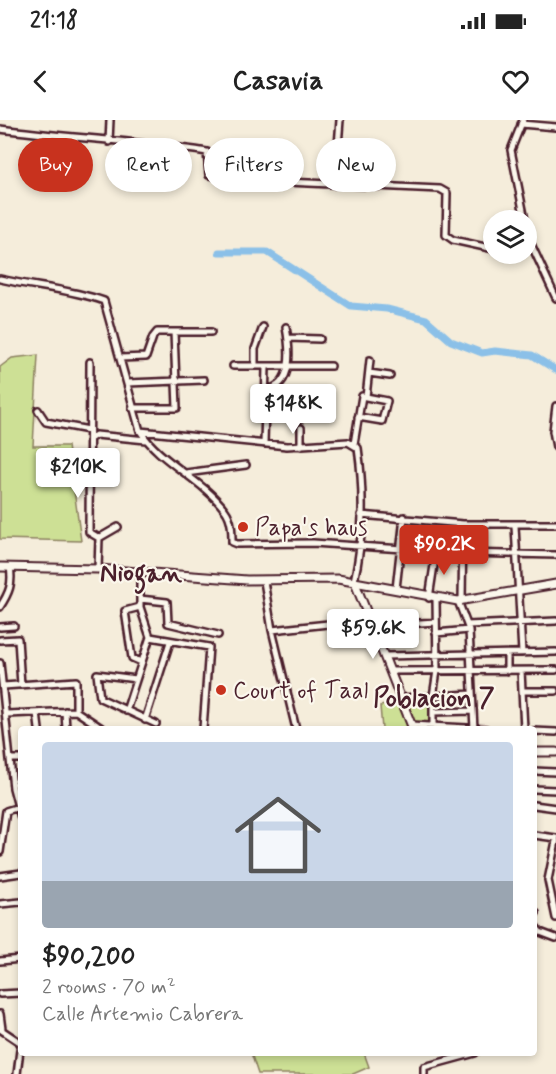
<!DOCTYPE html>
<meta charset="utf-8">
<style>
:root{--surface:#fff;--page:#f6f6f6;--text:#222;--muted:#767676;--line:#e0e0e0;--accent:#c8321e}
body{margin:0;font-family:Mynerve,sans-serif;background:var(--page);color:var(--text);height:100vh;display:flex;flex-direction:column;font-size:22px;white-space:nowrap}
*{box-sizing:border-box;margin:0}
p{font-size:20px;color:var(--muted)}
.icon{flex:none;width:33px;height:33px;fill:none;stroke:currentColor;stroke-width:2;stroke-linecap:round;stroke-linejoin:round}
.map{position:relative;flex:1;overflow:hidden}
.panel{position:absolute;left:18px;top:606px;width:519px;height:330px;display:flex;flex-direction:column;background:var(--surface);border-radius:6px;box-shadow:0 3px 9px #0003}
.panel>*{flex:none}
.banner{position:absolute;left:18px;top:18px;width:520px;height:54px;display:flex;gap:12px}
.buttons{position:absolute;left:483px;top:90px;display:grid;gap:12px}
.buttons a{display:grid;place-items:center;width:54px;height:54px;border-radius:50%;background:var(--surface);box-shadow:0 3px 9px #0003;font-size:30px}
.price{position:absolute;translate:-50% -51px;padding:0 14px;border-radius:6px;background:#fff;color:#222;font-size:20px;line-height:39px;filter:drop-shadow(0 2px 3px #0008)}
.price::after{content:'';position:absolute;left:50%;top:36px;width:18px;height:14px;margin-left:-9px;background:inherit;clip-path:polygon(0 0,100% 0,50% 100%)}
.price.selected{background:var(--accent);color:#fff}
ul{padding:0;list-style:none}
li{display:grid;align-content:center;gap:12px;height:318px;padding:0 24px}
li+li{border-top:2px solid var(--line)}
li span{display:grid;place-items:center;height:186px;border-radius:6px;color:#555}
li>.icon{margin-inline-start:auto}
span .icon{width:108px;height:108px;fill:#fffc;stroke-width:1}
li b{font-size:26px}
.pill{padding:0 21px;border-radius:27px;background:var(--surface);box-shadow:0 3px 9px #0003;font-size:21px;line-height:54px}
.pill.selected{background:var(--accent);color:#fff}
.status{display:flex;justify-content:space-between;align-items:center;height:42px;padding:0 30px;background:var(--surface);direction:ltr}
.status svg{height:16px;fill:currentColor}
header{display:flex;justify-content:space-between;align-items:center;height:78px;padding:0 24px;background:var(--surface);font-size:27px;font-weight:700}
.map>svg:first-child{display:block}
</style>
<div class="status"><b>21:18</b><svg viewBox="0 0 49 12"><path d="M0 12V9h3v3zM5 12V6h3v6zM10 12V3h3v9zM15 12V0h3v12zM26 1h20v11H26zM47 4h2v5h-2z"/></svg></div>
<header><svg class="icon" aria-label="back" viewBox="0 0 24 24"><path d="M15 5l-7 7 7 7"/></svg>Casavia<svg class="icon" aria-label="heart" viewBox="0 0 24 24"><path d="M12 20l-8-8c-3-5 5-10 8-4 3-6 11-1 8 4z"/></svg></header>
<div class="map">
<svg width="556" height="954" viewBox="0 0 556 954">
<rect width="100%" height="100%" fill="#f5eddb"/>
<filter id="ink" filterUnits="userSpaceOnUse"><feTurbulence type="fractalNoise" baseFrequency=".0167" numOctaves="2"/><feDisplacementMap in="SourceGraphic" scale="12" xChannelSelector="R" yChannelSelector="G"/><feConvolveMatrix kernelMatrix="1 2 1 2 8 2 1 2 1" color-interpolation-filters="sRGB"/></filter>
<g filter="url(#ink)">
<!-- green -->
<path fill="#cde095" stroke="#8c8060" stroke-width="1.5" d="M38 235 33 326H68L81 421 0 419V247L12 238Z
M429 578V602H412L403 579Z
M400 583 410 609H382L380 586Z
M251 933H364L369 947 353 954H258Z"/>
<g fill="none" stroke-linecap="round" stroke-linejoin="round">
<!-- river -->
<path stroke="#8bc0e8" stroke-width="7" d="M219 132H267L351 186 387 189 426 199 451 221 482 233 495 231 532 235 556 250"/>
<!-- minor casing -->
<g stroke="#4a1f2b" stroke-width="10">
<path id="minor" d="M523 0 511 30 525 100
M521 4 556 7
M0 9C69 18 139 21 207 32L209 55 265 61 440 69 447 73 446 115 453 120 494 129
M109 22 110 0
M335 65 340 0
M526 107 531 124 556 178
M0 159C34 167 71 169 104 181L140 311C161 343 202 359 225 390 232 399 232 412 232 422L237 424 313 423 463 433 556 435
M288 218 320 219
M120 238 146 237 153 217 157 212H211
M90 242 89 412 99 418
M233 246H331
M255 246V229L263 207
M369 253 390 256
M127 263 204 260
M266 270C294 266 290 229 286 207
M556 286 553 311 556 327
M132 288H177L174 212
M38 290 46 302 89 310
M358 297 382 301 387 281 366 277
M301 308V326
M140 311 287 326 348 322 358 328C364 370 364 420 354 461
M91 318 96 315 146 320
M264 324 266 247
M354 324 362 276 366 277 370 240
M186 353 246 345
M361 395 463 404H556
M515 406 522 533
M98 449 99 418 118 407
M264 461 272 510 296 609
M396 469 404 397
M429 478 436 432
M140 479 167 482 168 503 218 515
M458 481 469 510 474 609
M462 481 463 404
M0 487C9 473 13 464 10 447
M140 487 125 491 132 538 141 542
M467 505 556 501
M373 506 436 502
M0 507 14 506
M272 510 347 502 369 497
M436 513 469 510
M150 517 209 527 203 609
M0 520 18 519 21 565
M507 534V551
M385 536 556 532
M0 543 13 668 21 698
M391 551 556 550
M521 551 524 609
M136 559 97 554 100 578 156 604
M3 566 76 561V591
M522 571H556
M401 578 472 574
M65 591 66 609
M126 591 150 517 140 487V452
M433 592 473 591
M37 593 39 609
M7 594 76 591 103 609
M145 600 170 522
M411 605 486 609
M433 606V576L437 551 436 479
M534 611 556 612
M11 639H21
M534 651 556 652
M534 669 556 670
M534 685 556 688
M534 715 556 718
M556 721 548 760 556 798
M0 732 6 691 19 687
M0 756 21 753
M0 784 21 782
M534 794 536 793
M534 805 540 812 556 818
M0 841 21 839
M0 874 21 873
M0 894 2 909
M0 909 21 923
M17 954 21 922
M424 954V947L475 933"/>
</g>
<!-- major casing -->
<g stroke="#4a1f2b" stroke-width="11">
<path id="major" d="M0 447 98 449 247 460 338 459 458 481 556 464
M355 463 413 609
M534 632H556"/>
</g>
<!-- minor -->
<use href="#minor" stroke="#fbf7ec" stroke-width="5"/>
<!-- major -->
<use href="#major" stroke="#fbf7ec" stroke-width="7"/>
</g>
</g>
<!-- markers -->
<g fill="#c8321e" stroke="#fbf7ec" stroke-width="2">
<circle cx="243" cy="407" r="6"/>
<circle cx="221" cy="570" r="6"/>
</g>
<g text-anchor="middle" stroke-width="4.5" stroke-linejoin="round" paint-order="stroke">
<!-- poi labels -->
<g font-size="24" fill="#4a1f2b" stroke="#fbf7ec" text-anchor="start">
<text x="255" y="415">Papa's haus</text>
<text x="233" y="578">Court of Taal</text>
</g>
<!-- neighbourhood labels -->
<g font-size="26" font-weight="bold" fill="#4a1f2b" stroke="#fbf7ec">
<text x="141" y="461">Niogan</text>
<text x="434" y="586">Poblacion 7</text>
</g>
</g>
</svg>
<div class="buttons">
<a><svg class="icon" aria-label="layers" viewBox="0 0 24 24"><path d="M12 4l9 5-9 5-9-5zM3 14l9 5 9-5"/></svg></a>
</div>
<b class="price" style="left:293px;top:315px">$148K</b>
<b class="price" style="left:78px;top:379px">$210K</b>
<b class="price selected" style="left:444px;top:456px">$90.2K</b>
<b class="price" style="left:373px;top:540px">$59.6K</b>
<div class="banner">
<a class="pill selected">Buy</a>
<a class="pill">Rent</a>
<a class="pill">Filters</a>
<a class="pill">New</a>
</div>
<section class="panel">
<ul>
<li><span style="background:linear-gradient(#c9d6e8 75%,#9aa5b1 0)"><svg class="icon" aria-label="home" viewBox="0 0 24 24"><path d="M3 11l9-7 9 7M6 9v11h12V9"/></svg></span><div><b>$90,200</b><p>2 rooms · 70 m²</p><p>Calle Artemio Cabrera</p></div></li>
</ul>
</section>
</div>
